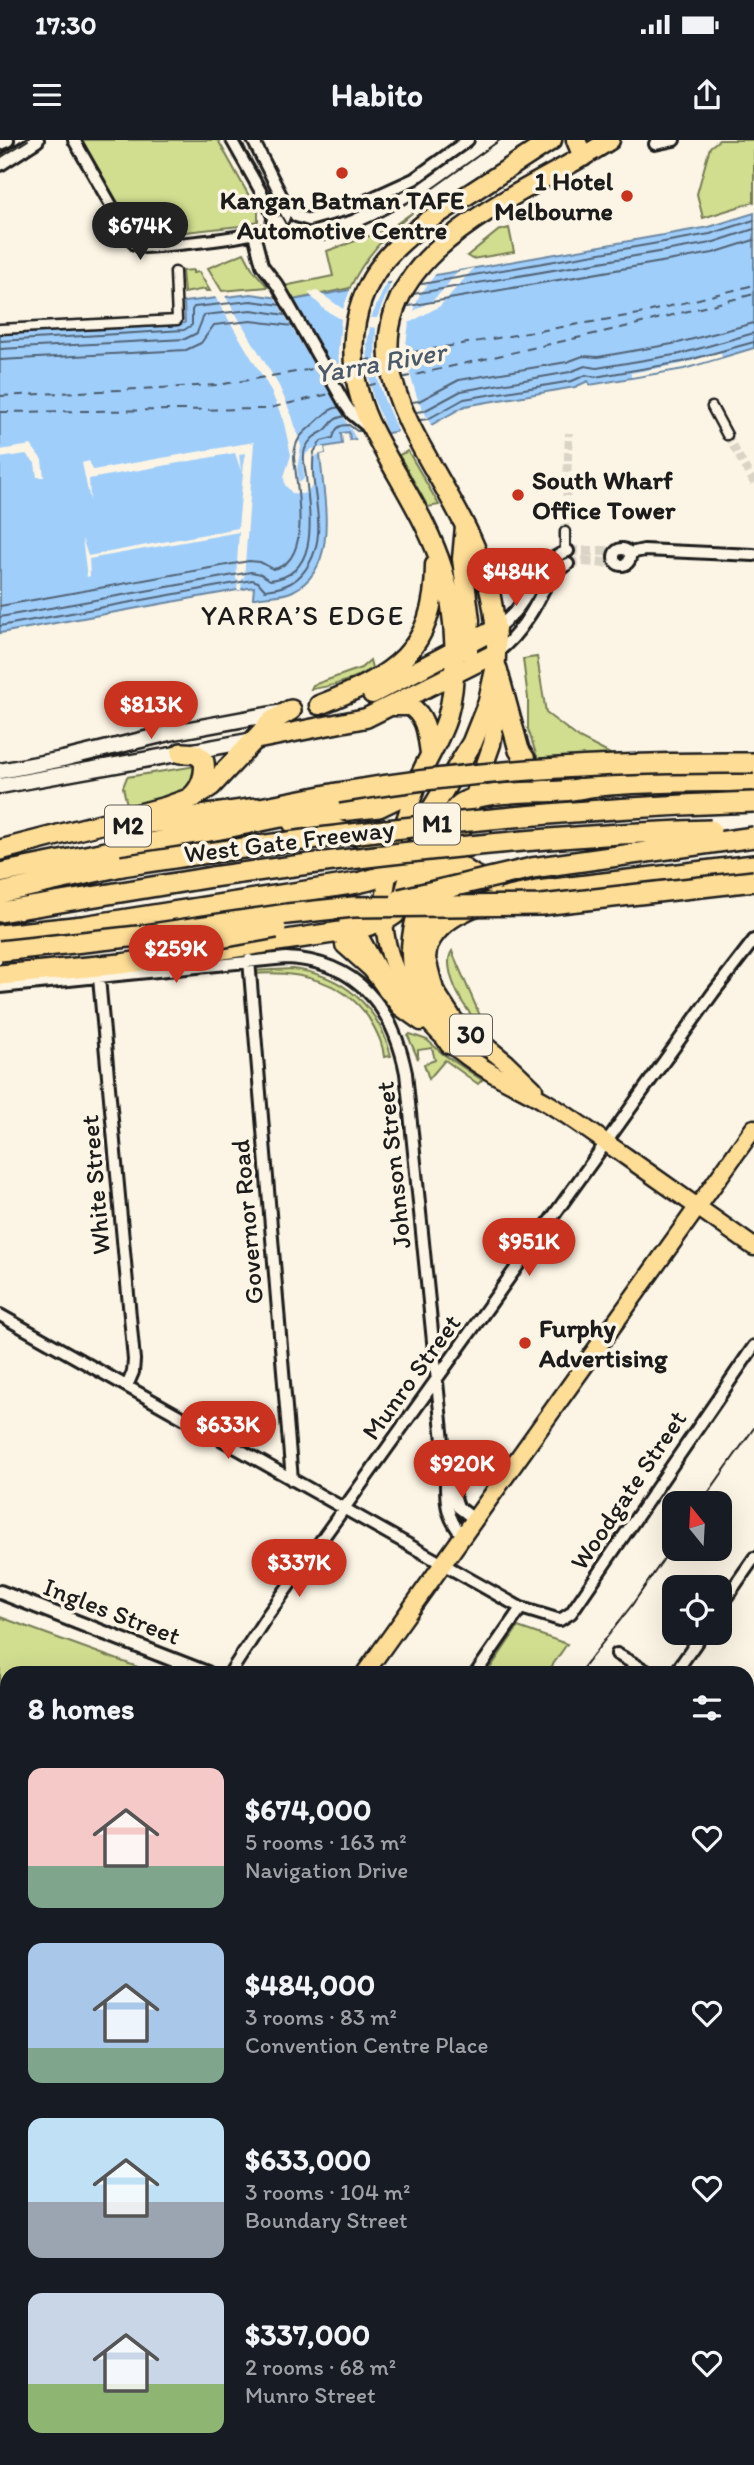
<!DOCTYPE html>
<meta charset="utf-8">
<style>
:root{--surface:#171b24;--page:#242831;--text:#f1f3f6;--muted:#9ea1a6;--accent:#c8321e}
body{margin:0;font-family:Itim,sans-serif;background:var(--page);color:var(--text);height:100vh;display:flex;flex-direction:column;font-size:26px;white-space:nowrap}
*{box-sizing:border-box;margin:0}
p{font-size:23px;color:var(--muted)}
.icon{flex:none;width:38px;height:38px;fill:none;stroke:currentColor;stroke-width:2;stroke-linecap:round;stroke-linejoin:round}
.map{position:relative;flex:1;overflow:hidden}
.sheet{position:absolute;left:0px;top:1526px;width:754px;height:800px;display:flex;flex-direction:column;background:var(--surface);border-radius:21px 21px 0 0;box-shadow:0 7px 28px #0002}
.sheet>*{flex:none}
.needle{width:46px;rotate:342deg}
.buttons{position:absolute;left:662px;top:1351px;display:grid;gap:14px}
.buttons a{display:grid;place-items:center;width:70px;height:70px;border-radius:14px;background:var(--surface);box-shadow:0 7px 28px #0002;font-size:35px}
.price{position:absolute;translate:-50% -60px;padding:0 16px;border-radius:24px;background:var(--accent);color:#fff;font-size:23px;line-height:46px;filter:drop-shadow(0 2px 4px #0008)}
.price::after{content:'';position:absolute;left:50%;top:42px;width:21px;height:16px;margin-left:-10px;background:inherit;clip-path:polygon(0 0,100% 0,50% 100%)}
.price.selected{background:#222;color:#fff}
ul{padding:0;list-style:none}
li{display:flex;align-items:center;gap:21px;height:175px;padding:0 28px}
li span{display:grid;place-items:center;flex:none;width:196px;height:140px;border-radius:14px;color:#555}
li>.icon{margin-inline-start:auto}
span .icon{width:84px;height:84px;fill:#fffc;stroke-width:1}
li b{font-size:30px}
h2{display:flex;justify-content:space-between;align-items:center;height:84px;padding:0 28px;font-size:30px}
.status{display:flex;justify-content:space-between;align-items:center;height:49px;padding:0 35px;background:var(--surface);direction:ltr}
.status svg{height:19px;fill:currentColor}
header{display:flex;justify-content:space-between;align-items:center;height:91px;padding:0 28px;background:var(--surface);font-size:32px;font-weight:700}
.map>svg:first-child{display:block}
</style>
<div class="status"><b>17:30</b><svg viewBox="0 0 49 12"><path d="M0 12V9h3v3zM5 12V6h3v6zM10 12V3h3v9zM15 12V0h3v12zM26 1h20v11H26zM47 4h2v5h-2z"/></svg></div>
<header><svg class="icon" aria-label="menu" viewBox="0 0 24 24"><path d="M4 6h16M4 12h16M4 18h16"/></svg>Habito<svg class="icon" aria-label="share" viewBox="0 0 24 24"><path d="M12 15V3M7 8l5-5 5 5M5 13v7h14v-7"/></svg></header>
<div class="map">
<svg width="754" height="2325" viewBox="0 0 754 2325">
<rect width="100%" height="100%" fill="#fcf5e5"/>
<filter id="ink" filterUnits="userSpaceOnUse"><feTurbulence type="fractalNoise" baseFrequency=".0143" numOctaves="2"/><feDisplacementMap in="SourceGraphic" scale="14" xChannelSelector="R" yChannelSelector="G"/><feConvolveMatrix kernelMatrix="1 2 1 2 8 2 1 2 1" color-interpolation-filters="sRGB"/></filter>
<g filter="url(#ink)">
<!-- green -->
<path fill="#d1dd8f" stroke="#767c56" stroke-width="2" d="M82 0H218L258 72V81L240 86 140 97 133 90Z
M719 0H754V62L703 78 697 54 710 7Z
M413 72C386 95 365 116 350 148L293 160 284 146 333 136 327 111 389 89Z
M509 88 514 112 472 119 467 116 498 91Z
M244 113 253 130 268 147 222 151 208 128Z
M193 130V133L199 132 210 151H206L205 149 184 153 182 131Z
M408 311 439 365 428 367 399 315Z
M537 517 546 573 579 598 616 617 538 620 528 589V558L523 519Z
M370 520 372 528C354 539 331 547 311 549L313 545 361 528Z
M184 558 193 561 191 565 145 575 150 560 161 564Z
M196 626 198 631 187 651 116 677 114 668 127 665 123 647 127 637Z
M452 811 453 814 485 887C467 879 440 828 452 811Z
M293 829C343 835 379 866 391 916L384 917C383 905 379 897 374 887 351 842 300 830 253 834L252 831Z
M410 894 427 900 443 914 482 940 478 944 445 920 429 939 424 924 435 920 432 908 418 910V919L408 896Z
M0 1477 154 1533H7V1744L0 1748Z
M518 1487 567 1504 547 1533H487Z
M0 2250H7V2319H30L26 2325H0Z
M53 2319H125L126 2320 123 2325H49Z"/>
<!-- water -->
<path fill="#a0cefb" stroke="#6b87a2" stroke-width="2" d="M754 73V208L684 229 590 245 588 241 575 247 465 266 431 285 350 300 349 292 341 293 342 304 324 307 325 313 320 314C323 356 341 427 293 451 281 457 267 455 256 458H253L254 447 0 493V194L185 183 184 162 251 154 293 160 709 87Z"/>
<!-- pier -->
<path fill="#fcf5e5" d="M474 128 440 166 409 183 406 204 408 228 418 260 433 289 399 295 384 259 377 236 375 217 376 188 370 187 367 204 368 232 373 257 389 297 358 302 272 153 290 156 339 243 341 242 338 212 341 179 325 170 308 153 317 151 343 169 352 145 388 139 371 178H377L393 138 438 131 419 156 414 171 433 160 444 149 457 132Z
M224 154 279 246 292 276 301 306 297 329 299 343 304 339 303 323 306 314 312 309 324 307 325 313 317 315 313 319V346L303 354 292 353 285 345 284 337 291 315 283 279 270 249 214 155Z
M720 212 722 217 683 228 631 237V233L682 224Z
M254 302 244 438H242L241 450H237L238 439H236L239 392 89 419 90 436 87 437 82 398 88 416 238 388 245 313 239 314 241 331 235 313 89 339 90 361 82 323 89 321 93 330Z
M31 305 42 320 44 337H37L35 323 26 314 0 318V310Z"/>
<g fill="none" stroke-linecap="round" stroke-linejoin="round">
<!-- shore -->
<path stroke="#516375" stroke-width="2" d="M422 144 710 94 754 80
M413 154 711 103 754 89
M409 166 713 113 754 100
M0 201 184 190 192 185V170L194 167 251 161 281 165
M0 209 185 199 197 193 204 175 251 170 286 175
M0 220 186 210 201 203 214 185 251 181 293 186
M412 262 419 261 459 240 567 222 583 216 598 217 678 203 754 183
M416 272 424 271 461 251 570 232 585 226 597 228 680 214 754 193
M420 280 428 279 464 259 572 241 586 235 595 237 682 222 754 202
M0 466 249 421 260 422 273 429C314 422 296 345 294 317 295 295 306 292 319 279 326 273 329 269 339 267
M0 477 251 432 261 434 270 440C322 435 309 372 306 336 305 328 302 317 305 309 310 298 315 296 324 291 333 284 330 279 345 276
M0 486 252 440 258 442 265 450C285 448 299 442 309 424 330 388 308 350 314 312L321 301 333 298C336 288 338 285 349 285L357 291H361"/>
<!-- ferry -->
<path stroke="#4a5a6a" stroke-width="2" stroke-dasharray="9 7" stroke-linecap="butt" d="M397 215 639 174 754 145
M363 221 381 217
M328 226 347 223
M401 238 638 184 754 154
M367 246 385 241
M0 256 218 245 319 228
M0 272 265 269 334 253"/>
<!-- pedestrian-tunnel -->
<path stroke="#dad4c7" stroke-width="8" stroke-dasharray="8 4" stroke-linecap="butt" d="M727 295 754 343
M565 392 569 293"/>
<!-- minor-tunnel -->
<path stroke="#dad4c7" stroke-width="10" stroke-dasharray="10 5" stroke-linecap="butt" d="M568 411H608
M568 424 583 421 607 423"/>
<!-- pedestrian casing -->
<g stroke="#1c1c1c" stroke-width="13">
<path id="pedestrian" d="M0 189 177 180 175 132
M712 267 727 295
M565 412V392"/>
</g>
<!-- minor casing -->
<g stroke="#1c1c1c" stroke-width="16">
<path id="minor" d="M74 0 123 86 135 104 145 107C168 105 270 98 282 81 286 75 286 68 284 61L253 0
M232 0 269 66 273 77 272 88
M655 4 674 0
M286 62 296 76 309 80 348 69 414 39 468 0
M254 94 262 125 278 146 345 264 352 274 369 288
M614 417a8 8 0 1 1 16 0a8 8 0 1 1-16 0Z
M630 413 644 410 754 415
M482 416C495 429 518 451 536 437
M496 489C503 483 511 477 517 469 536 446 536 422 568 411
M496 513C509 504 520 490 529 476 542 457 546 435 568 424
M249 820 292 1340
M99 838 134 1220 133 1232 127 1246
M0 847 286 818C357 821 393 867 406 933L446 1331C446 1358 444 1374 462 1395
M0 1175 521 1468 560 1480 571 1473 754 1206
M449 1340 458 1367 474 1379
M719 1468 754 1418
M617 1514 650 1533
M230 1533 267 1476 713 853 754 800
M476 1533 521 1468
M675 1533 703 1493
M747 1589 754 1593
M753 1817 754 1814
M0 2054 7 2044
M747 2142 754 2136
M747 2182 754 2184
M747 2315 754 2317
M227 2325 232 2319
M394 2325 396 2319
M486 2325 487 2319
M664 2325 666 2319"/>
</g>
<!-- tertiary casing -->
<g stroke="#1c1c1c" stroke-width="18">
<path id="tertiary" d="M0 3 7 0
M0 24 37 0
M0 1452 207 1533
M747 1862 754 1867
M747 1882 754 1886
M0 2208 7 2205
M0 2232 7 2235
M142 2319 151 2325
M161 2319 170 2325"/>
</g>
<!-- secondary casing -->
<g stroke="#1c1c1c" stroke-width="19">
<path id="secondary" d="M0 631 63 619 174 592 283 572
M0 646 254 600"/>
</g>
<!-- primary casing -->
<g stroke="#1c1c1c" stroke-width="21">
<path id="primary" d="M496 547 497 571 492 604 431 779 427 819 435 850 455 881 507 923 534 949
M419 640C408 673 394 706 387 741 370 825 424 893 492 933 509 943 527 951 544 961 573 978 600 999 628 1018 670 1048 712 1077 754 1107
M344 805 371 829 400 867 421 882
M365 1533 754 988
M0 1776 7 1772
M747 2036 754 2031
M747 2056 754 2052
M577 2325 579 2319
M594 2325 596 2319"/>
</g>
<!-- trunk casing -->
<g stroke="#1c1c1c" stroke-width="23">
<path id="trunk" d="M576 0 583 17
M465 386 462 419 470 480 468 511
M495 532C499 489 492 446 475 407 433 307 328 213 435 111 485 64 553 37 610 0
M372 554 496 489
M319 565C393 536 435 512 435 425
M394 566H410C427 577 427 595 430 613
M254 600 366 578 496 513
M420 636C428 617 441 598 447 578 459 536 456 473 443 430 428 381 397 338 374 292 346 238 344 171 384 121 396 106 411 94 426 82L552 0"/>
</g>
<!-- motorway casing -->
<g stroke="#1c1c1c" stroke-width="24">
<path id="motorway" d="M497 529 519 610 530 627 544 636
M181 613C191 613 198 612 204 622 206 634 201 649 191 657
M255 669 337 653
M293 683C331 687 372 695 402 719
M143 684 257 668
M434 698C449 720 467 735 492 743
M0 710 166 667 194 657 211 646 272 581 291 570
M0 733 281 677 379 667 404 655 420 636
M0 753 122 726
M0 772 212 737
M349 781 388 850
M0 795 83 786 357 743C382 738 402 731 416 708
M426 809C442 766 498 760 537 751L754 725
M0 835 121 824 354 790 386 780 395 774 402 763 426 679 472 603 488 563 495 532
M450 904C410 843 400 822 425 750 432 730 444 679 458 666 474 650 538 653 562 651 574 650 587 647 599 646 650 641 703 642 754 641"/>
</g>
<!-- pedestrian -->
<use href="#pedestrian" stroke="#fcf5e5" stroke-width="8"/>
<!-- minor -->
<use href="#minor" stroke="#fcf5e5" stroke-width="10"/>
<!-- tertiary -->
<use href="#tertiary" stroke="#fcf5e5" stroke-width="12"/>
<!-- secondary -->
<use href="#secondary" stroke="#fcf5e5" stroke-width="14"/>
<!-- primary -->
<use href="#primary" stroke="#fedd96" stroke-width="16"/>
<!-- trunk -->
<use href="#trunk" stroke="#fedd96" stroke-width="18"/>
<!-- motorway -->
<use href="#motorway" stroke="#fedd96" stroke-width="19"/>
<!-- tram -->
<path stroke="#1c1c1c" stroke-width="2" d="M238 0 287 86 300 97 313 101H324L344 94 375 80 429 51 500 0
M0 18 28 0
M701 1363 754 1288
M579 1533 632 1465 674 1404
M32 2325 36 2319"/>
<!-- motorway-bridge casing -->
<g stroke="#1c1c1c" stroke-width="24" stroke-linecap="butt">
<path id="motorway-bridge" d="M337 653C475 629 614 622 754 623
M122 726C331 693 542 669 754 662
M212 737C377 714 544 695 711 690
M400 759 532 728 754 697
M176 806 276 788
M0 811 138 796 287 774 353 767 542 765 754 741"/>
</g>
<!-- motorway-bridge -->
<use href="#motorway-bridge" stroke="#fedd96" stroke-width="19"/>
</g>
</g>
<!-- markers -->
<g fill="#c8321e" stroke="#fcf5e5" stroke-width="2.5">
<circle cx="342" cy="33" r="7"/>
<circle cx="627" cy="56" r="7"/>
<circle cx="518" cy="355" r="7"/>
<circle cx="525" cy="1203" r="7"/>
</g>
<g text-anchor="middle" stroke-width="7" stroke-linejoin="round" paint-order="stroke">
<!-- shield labels -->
<g fill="#fcf5e5" stroke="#5f5d58" stroke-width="2">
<rect x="414" y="663.5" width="46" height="41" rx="5"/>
<rect x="105" y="665.5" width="46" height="41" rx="5"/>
<rect x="450" y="874.5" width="42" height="41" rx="5"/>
</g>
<g font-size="24" font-weight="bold" fill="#1c1c1c">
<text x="437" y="692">M1</text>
<text x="128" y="694">M2</text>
<text x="471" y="903">30</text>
</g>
<!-- poi labels -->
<g font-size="26" font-weight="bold" fill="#1c1c1c" stroke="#fcf5e5" text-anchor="start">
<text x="613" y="50" text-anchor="end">1 Hotel<tspan x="613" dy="30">Melbourne</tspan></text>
<text x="342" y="69" text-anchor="middle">Kangan Batman TAFE<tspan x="342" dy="30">Automotive Centre</tspan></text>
<text x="532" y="349">South Wharf<tspan x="532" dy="30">Office Tower</tspan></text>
<text x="539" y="1197">Furphy<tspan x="539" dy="30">Advertising</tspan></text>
</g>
<!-- street labels -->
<g font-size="26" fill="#1c1c1c" stroke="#fcf5e5">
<text transform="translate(289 701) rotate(-7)" y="9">West Gate Freeway</text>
<text transform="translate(393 1025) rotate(-96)" y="9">Johnson Street</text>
<text transform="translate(95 1045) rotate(-95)" y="9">White Street</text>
<text transform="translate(247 1082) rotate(-95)" y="9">Governor Road</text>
<text transform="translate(411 1237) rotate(-54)" y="9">Munro Street</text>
<text transform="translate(628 1350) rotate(-56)" y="9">Woodgate Street</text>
<text transform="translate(112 1471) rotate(21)" y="9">Ingles Street</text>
</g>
<!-- water labels -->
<g font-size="28" font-style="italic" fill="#4a5a6a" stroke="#fcf5e5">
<text transform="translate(380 222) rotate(-10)" y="10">Yarra River</text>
</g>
<!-- neighbourhood labels -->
<g font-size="28" letter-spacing="2" fill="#1c1c1c" stroke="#fcf5e5">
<text x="303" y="485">YARRA’S EDGE</text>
</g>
</g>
</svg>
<div class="buttons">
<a><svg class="needle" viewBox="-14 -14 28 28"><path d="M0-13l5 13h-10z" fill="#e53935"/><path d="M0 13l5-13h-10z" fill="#9ea1a6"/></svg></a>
<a><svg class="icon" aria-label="locate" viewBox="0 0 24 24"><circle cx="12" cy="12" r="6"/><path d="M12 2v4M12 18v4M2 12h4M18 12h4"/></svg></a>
</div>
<b class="price selected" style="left:140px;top:122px">$674K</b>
<b class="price" style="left:516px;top:468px">$484K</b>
<b class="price" style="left:151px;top:601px">$813K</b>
<b class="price" style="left:176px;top:845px">$259K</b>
<b class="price" style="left:529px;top:1138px">$951K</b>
<b class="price" style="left:228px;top:1321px">$633K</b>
<b class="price" style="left:462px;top:1360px">$920K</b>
<b class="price" style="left:299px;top:1459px">$337K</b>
<section class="sheet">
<h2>8 homes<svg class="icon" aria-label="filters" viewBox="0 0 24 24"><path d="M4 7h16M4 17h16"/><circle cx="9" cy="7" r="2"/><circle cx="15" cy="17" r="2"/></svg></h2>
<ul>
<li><span style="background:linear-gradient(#f6c9c9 70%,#7fa58c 0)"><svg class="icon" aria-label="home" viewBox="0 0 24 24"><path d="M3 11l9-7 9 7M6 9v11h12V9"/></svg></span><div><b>$674,000</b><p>5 rooms · 163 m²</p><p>Navigation Drive</p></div><svg class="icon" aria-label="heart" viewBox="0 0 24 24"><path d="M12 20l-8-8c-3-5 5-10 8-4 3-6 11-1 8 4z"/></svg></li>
<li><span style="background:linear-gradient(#a9c7e8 75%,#7fa58c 0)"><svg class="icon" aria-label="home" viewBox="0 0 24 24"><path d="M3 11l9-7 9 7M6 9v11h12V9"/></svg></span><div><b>$484,000</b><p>3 rooms · 83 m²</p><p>Convention Centre Place</p></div><svg class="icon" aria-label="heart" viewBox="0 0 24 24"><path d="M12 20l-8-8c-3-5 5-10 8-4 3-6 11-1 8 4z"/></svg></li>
<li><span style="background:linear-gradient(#bfe0f5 60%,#9aa5b1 0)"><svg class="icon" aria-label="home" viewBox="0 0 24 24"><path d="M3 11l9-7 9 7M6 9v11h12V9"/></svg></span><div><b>$633,000</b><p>3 rooms · 104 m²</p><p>Boundary Street</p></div><svg class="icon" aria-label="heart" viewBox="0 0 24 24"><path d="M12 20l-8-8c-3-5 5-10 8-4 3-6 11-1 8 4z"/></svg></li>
<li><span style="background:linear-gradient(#c9d6e8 65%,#8fb573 0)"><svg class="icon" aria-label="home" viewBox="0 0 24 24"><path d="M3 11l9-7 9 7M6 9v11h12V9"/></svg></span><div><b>$337,000</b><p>2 rooms · 68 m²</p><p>Munro Street</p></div><svg class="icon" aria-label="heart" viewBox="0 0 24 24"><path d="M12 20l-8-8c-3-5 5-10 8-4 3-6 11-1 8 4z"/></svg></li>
</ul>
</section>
</div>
